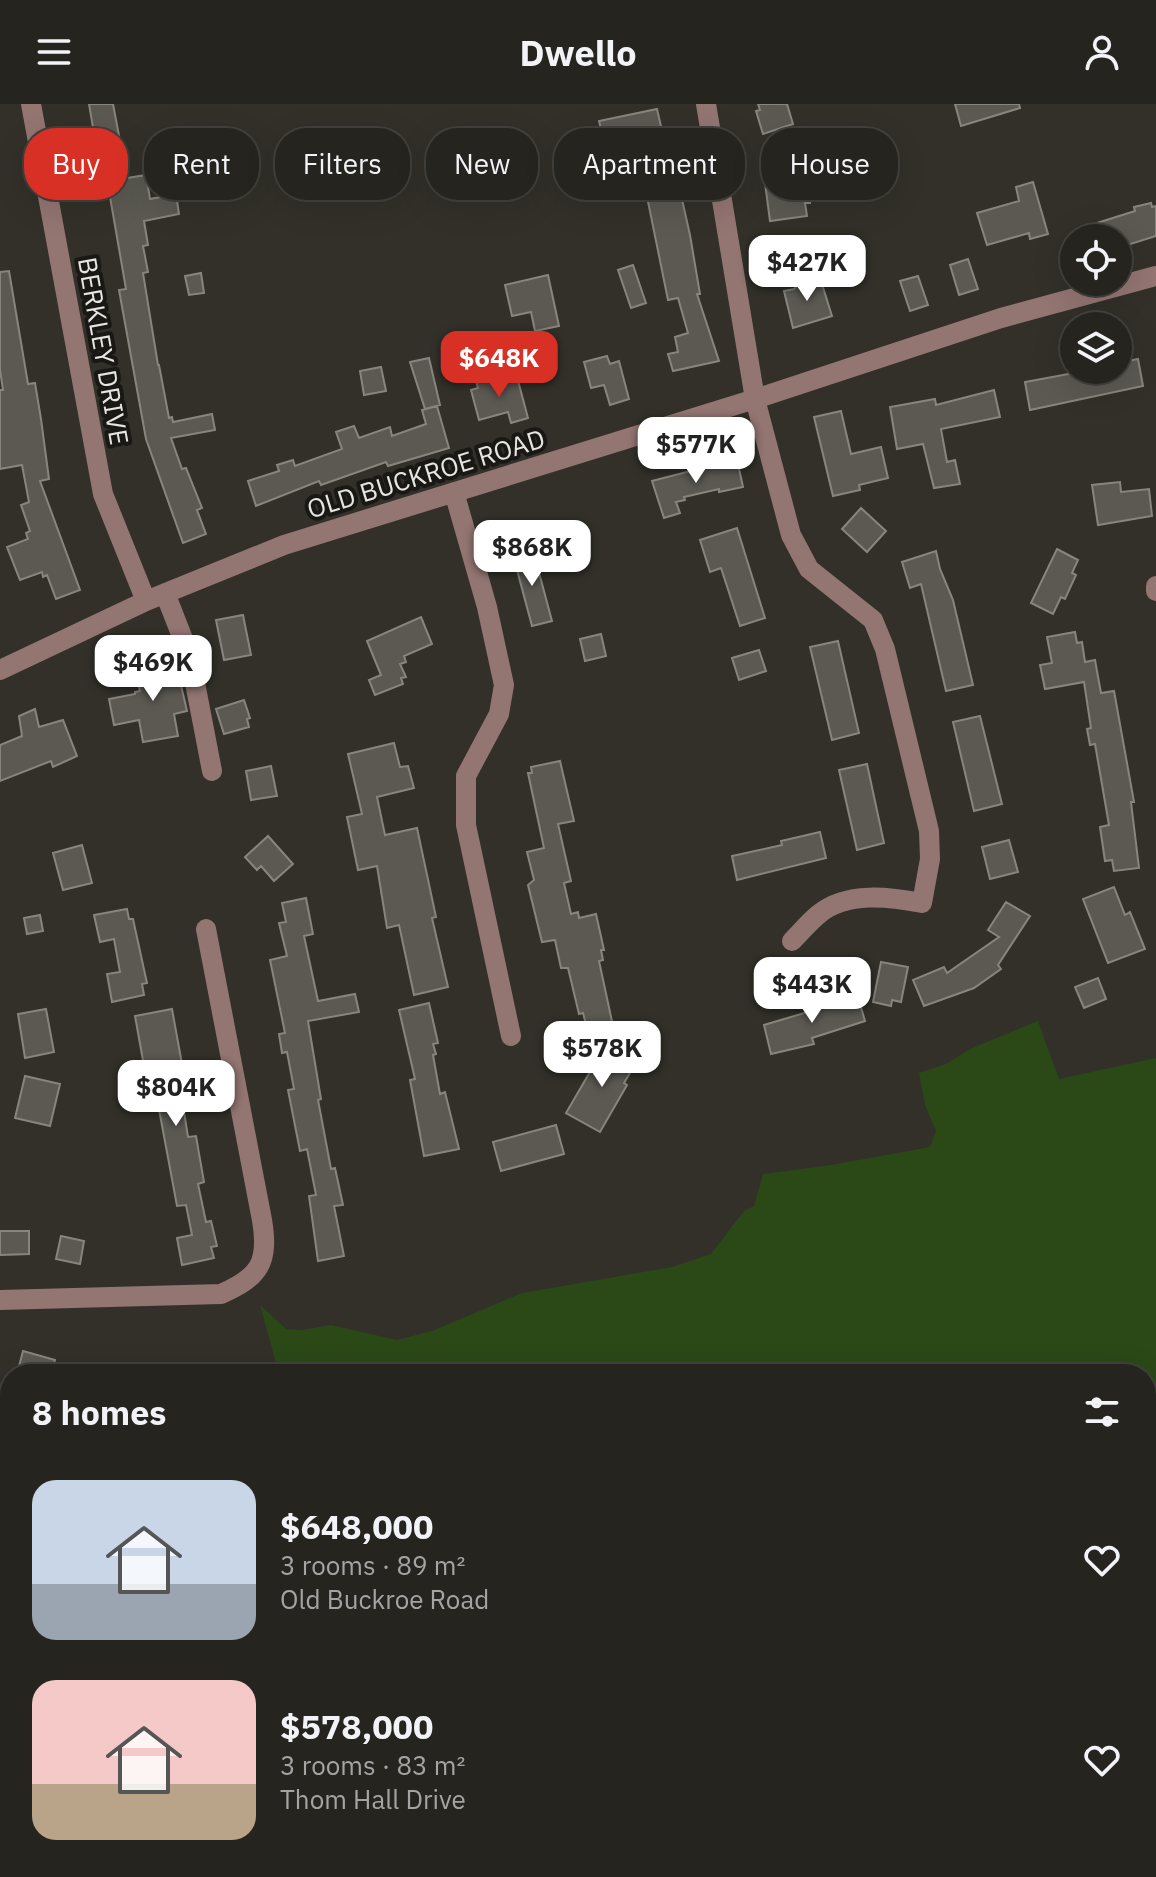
<!DOCTYPE html>
<meta charset="utf-8">
<style>
:root{--surface:#26241f;--page:#2e2c28;--text:#f1f3f6;--muted:#a4a4a4;--line:#42413d;--accent:#d93025}
body{margin:0;font-family:"IBM Plex Sans",sans-serif;background:var(--page);color:var(--text);height:100vh;display:flex;flex-direction:column;font-size:30px;white-space:nowrap}
*{box-sizing:border-box;margin:0}
p{font-size:26px;color:var(--muted)}
.icon{flex:none;width:44px;height:44px;fill:none;stroke:currentColor;stroke-width:2;stroke-linecap:round;stroke-linejoin:round}
.map{position:relative;flex:1;overflow:hidden}
.sheet{position:absolute;left:0px;top:1260px;width:1156px;height:514px;display:flex;flex-direction:column;background:var(--surface);border-radius:32px 32px 0 0;box-shadow:0 8px 32px #0002,0 0 0 2px var(--line)}
.sheet>*{flex:none}
.top-card{position:absolute;left:24px;top:24px;width:1108px;height:72px;display:flex;gap:16px}
.tools{position:absolute;left:1060px;top:120px;display:grid;gap:16px}
.tools a{display:grid;place-items:center;width:72px;height:72px;border-radius:50%;background:var(--surface);box-shadow:0 8px 32px #0002,0 0 0 2px var(--line);font-size:40px}
.price{position:absolute;translate:-50% -68px;padding:0 18px;border-radius:16px;background:#fff;color:#222;font-size:26px;line-height:52px;filter:drop-shadow(0 2px 4px #0008)}
.price::after{content:'';position:absolute;left:50%;top:48px;width:24px;height:18px;margin-left:-12px;background:inherit;clip-path:polygon(0 0,100% 0,50% 100%)}
.price.on{background:var(--accent);color:#fff}
ul{padding:0;list-style:none}
li{display:flex;align-items:center;gap:24px;height:200px;padding:0 32px}
li span{display:grid;place-items:center;flex:none;width:224px;height:160px;border-radius:24px;color:#555}
li>.icon{margin-inline-start:auto}
span .icon{width:96px;height:96px;fill:#fffc;stroke-width:1}
li b{font-size:34px}
h2{display:flex;justify-content:space-between;align-items:center;height:96px;padding:0 32px;font-size:34px}
.chip{padding:0 28px;border-radius:32px;background:var(--surface);box-shadow:0 8px 32px #0002,0 0 0 2px var(--line);font-size:28px;line-height:72px}
.chip.on{background:var(--accent);color:#fff}
header{display:flex;justify-content:space-between;align-items:center;height:104px;padding:0 32px;background:var(--surface);font-size:36px;font-weight:800}
.map>svg:first-child{display:block}
</style>
<header><svg class="icon" aria-label="menu" viewBox="0 0 24 24"><path d="M4 6h16M4 12h16M4 18h16"/></svg>Dwello<svg class="icon" aria-label="person" viewBox="0 0 24 24"><circle cx="12" cy="8" r="4"/><path d="M4 21q1-7 8-7t8 7"/></svg></header>
<div class="map">
<svg width="1156" height="1773" viewBox="0 0 1156 1773">
<rect width="100%" height="100%" fill="#323029"/>
<!-- green -->
<path fill="#2a4917" d="M1038 917 1059 975 1156 954V1498L1146 1501V1270H279L260 1201 286 1225 302 1226 331 1221 397 1236 432 1227 522 1189 672 1163 711 1150 744 1107 754 1102 763 1070 831 1061 930 1043 936 1027 925 1001 919 969 946 960 970 945Z"/>
<!-- building -->
<path fill="#5b5952" stroke="#87857d" stroke-width="2" d="M89 0H113L127 74 146 71 150 95 176 90 179 110 144 117 148 141 143 142 148 168 143 169 158 261H159L169 314 172 313 173 318 212 310 215 326 171 334 182 365 186 364 202 404 197 406 206 430 183 439 146 335 119 186 126 185 105 64 100 65Z
M758 0H787L793 20 763 30 756 7 760 6Z
M955 0H1019L1020 4 961 22Z
M657 5 675 83 679 82 690 131 700 190H697L719 257 673 267 668 250 678 248 675 233 688 229 678 194 668 196 643 73 639 74 631 40 606 46 599 17Z
M801 74 802 83 808 82 810 99H805L807 112 770 117 765 79Z
M1033 78 1048 130 1030 135 1029 129 987 141 977 109 1019 97 1016 83Z
M1151 99 1152 103 1156 102V132L1118 144V134H1101L1097 119 1135 107 1134 103Z
M968 155 978 185 959 191 950 161Z
M633 161 646 199 631 204 618 166Z
M9 167 28 280 35 279 41 315 49 375 40 377 80 486 56 495 47 471 43 473 42 468 20 476 7 443 28 435 26 429 30 427 21 401 29 398 22 361 0 365V286H3L0 266V168Z
M201 169 204 189 189 191 185 172Z
M548 171 559 222 535 227 531 208 512 212 505 181Z
M918 172 928 201 910 207 900 177Z
M805 174 822 180 832 212 793 224 784 187 794 185Z
M607 252 610 260 619 257 629 295 610 301 604 281 591 284 584 258Z
M429 254 440 301 425 305 410 258Z
M1138 255 1143 282 1030 306 1025 278 1090 266H1118V259Z
M381 263 386 287 364 291 360 267Z
M490 269 493 280 517 273 528 314 511 319 508 308 479 316 471 286 478 284 475 273Z
M994 286 1000 313 941 325 947 358 955 356 960 380 934 384 923 340 897 345 890 303 935 295 936 301Z
M437 302 449 344 388 362 386 358 321 381 319 377 256 402 248 377 279 367 277 361 293 356 295 362 342 345 336 328 354 322 359 334 390 323 392 332 426 320 422 306Z
M841 307 851 350 881 343 888 374 859 381 860 386 833 392 814 313Z
M737 355 743 383 719 388V385L684 393 685 396 676 398 680 409 664 414 652 377Z
M1120 378 1121 388 1149 385 1152 412 1098 421 1092 381Z
M861 404 886 427 867 448 842 425Z
M737 424 765 514 740 522 721 464 710 468 700 436Z
M1057 445 1078 456 1072 469 1076 471 1065 495 1061 493 1053 510 1031 499Z
M533 446 552 517 532 522 513 451Z
M936 447 940 465 953 496 973 581 946 587 921 480 910 484 902 458Z
M243 511 251 551 224 556 216 516Z
M421 513 432 540 404 552 406 558 400 560 406 573 401 574 403 580 375 591 369 576 381 571 367 537Z
M1075 528 1077 539 1082 538 1085 558 1095 556 1101 589 1114 587 1134 698H1131L1139 764 1114 767 1112 756 1105 757 1100 723 1109 721 1095 640 1090 641 1087 625 1091 624 1084 578 1045 585 1040 561 1052 559 1047 533Z
M601 530 606 552 585 557 580 535Z
M838 537 859 629 832 636 810 543Z
M759 546 766 567 739 576 732 554Z
M176 560 187 607 174 610 178 632 143 638 139 616 114 621 109 595 135 590V588L140 587 136 567Z
M244 596 250 614 247 615 249 623 224 630 216 605Z
M35 605 39 623 63 616 77 652 53 663 51 657 0 677V641L22 632 19 612Z
M980 612 1002 700 974 707 953 618Z
M394 639 400 663 408 662 414 684 377 693 385 731 417 724 436 813 432 814 448 883 414 891 399 821 387 824 377 762 358 766 347 713 362 710 348 650Z
M560 657 574 717 558 720 571 777 564 779 571 810 578 808 579 814 596 810 604 846H601L603 856 599 857 613 922 588 928 583 909 579 910 568 864H561L555 836 542 838 528 781 534 776 527 748 544 744 528 669H532L531 663Z
M867 660 884 739 857 746 839 666Z
M271 662 277 692 251 696 246 667Z
M820 728 826 754 737 776 732 752 782 741 781 737Z
M268 732 293 760 274 777 261 762 257 766 245 753Z
M1009 736 1018 768 990 775 982 743Z
M82 741 92 779 63 786 53 749Z
M1114 783 1125 811 1130 808 1145 845 1108 859 1083 795Z
M306 794 313 830 304 832 318 897 355 890 359 908 308 917 321 995 318 996 331 1065 335 1064 343 1101 334 1102 344 1152 318 1157 309 1092 316 1091 307 1045 300 1047 288 986 294 985 287 948 282 949 279 930 285 929 270 856 287 852 279 819 286 818 282 799Z
M1006 798 1030 812 998 861 1001 865 974 884 924 902 913 876 944 863 947 869 999 833 988 826Z
M127 805 129 815H133L147 879 142 880 144 891 112 898 107 870 120 868 114 835 100 838 94 811Z
M40 811 43 827 27 830 24 814Z
M881 858 908 863 901 898 892 896 891 902 873 898Z
M1098 874 1106 895 1084 904 1075 883Z
M858 893 865 917 812 934 814 940 771 950 764 921Z
M429 899 438 939 433 940 436 950 433 951 440 990 445 988 459 1045 424 1052 410 976 415 975 399 906Z
M46 905 54 948 25 954 18 910Z
M172 905 186 982 181 983 182 995 188 1033 196 1032 204 1078 198 1080 206 1118 211 1117 217 1142 211 1143 214 1154 182 1161 177 1134 192 1131 186 1101 177 1102 158 1000 151 1001 135 912Z
M605 942 636 959 624 979 627 981 600 1028 566 1009Z
M25 972 60 980 50 1022 15 1014Z
M556 1021 564 1050 501 1067 493 1038Z
M0 1127H29V1150L0 1151Z
M61 1132 84 1137 80 1160 56 1155Z
M23 1247 55 1256 51 1270H17Z"/>
<g fill="none" stroke-linecap="round" stroke-linejoin="round">
<!-- path -->
<path stroke="#81807a" stroke-width="4" stroke-dasharray="4 4" stroke-linecap="butt" d="M944 1769 971 1765 972 1773"/>
<!-- minor -->
<path stroke="#937572" stroke-width="20" d="M31 0 103 390 146 497
M706 0 755 295 791 431 809 465 873 516 885 545 929 727 930 755 922 799C890 793 847 787 819 810 809 818 801 828 792 837
M454 388 487 503 504 581 499 610 466 672V721L511 932
M1156 482V487
M165 489 190 553 212 667
M0 566 146 497 284 441 755 295 1001 214 1156 172
M0 1196 221 1190C260 1173 269 1158 262 1116L206 825
M1149 1533 1156 1578
M0 1571 10 1568
M182 1764 185 1773
M229 1764 231 1773
M495 1764 496 1773
M530 1764 531 1773
M1146 1764 1147 1773"/>
</g>
<g text-anchor="middle" stroke-width="8" stroke-linejoin="round" paint-order="stroke">
<!-- street labels -->
<g font-size="26" fill="#e7e6e2" stroke="#191815">
<text transform="translate(103 247) rotate(80)" y="9">BERKLEY DRIVE</text>
<text transform="translate(426 370) rotate(-17)" y="9">OLD BUCKROE ROAD</text>
</g>
</g>
</svg>
<div class="tools">
<a><svg class="icon" aria-label="locate" viewBox="0 0 24 24"><circle cx="12" cy="12" r="6"/><path d="M12 2v4M12 18v4M2 12h4M18 12h4"/></svg></a>
<a><svg class="icon" aria-label="layers" viewBox="0 0 24 24"><path d="M12 4l9 5-9 5-9-5zM3 14l9 5 9-5"/></svg></a>
</div>
<b class="price" style="left:807px;top:199px">$427K</b>
<b class="price on" style="left:499px;top:295px">$648K</b>
<b class="price" style="left:696px;top:381px">$577K</b>
<b class="price" style="left:532px;top:484px">$868K</b>
<b class="price" style="left:153px;top:599px">$469K</b>
<b class="price" style="left:812px;top:921px">$443K</b>
<b class="price" style="left:602px;top:985px">$578K</b>
<b class="price" style="left:176px;top:1024px">$804K</b>
<div class="top-card">
<a class="chip on">Buy</a>
<a class="chip">Rent</a>
<a class="chip">Filters</a>
<a class="chip">New</a>
<a class="chip">Apartment</a>
<a class="chip">House</a>
</div>
<section class="sheet">
<h2>8 homes<svg class="icon" aria-label="filters" viewBox="0 0 24 24"><path d="M4 7h16M4 17h16"/><circle cx="9" cy="7" r="2"/><circle cx="15" cy="17" r="2"/></svg></h2>
<ul>
<li><span style="background:linear-gradient(#c9d6e8 65%,#9aa5b1 0)"><svg class="icon" aria-label="home" viewBox="0 0 24 24"><path d="M3 11l9-7 9 7M6 9v11h12V9"/></svg></span><div><b>$648,000</b><p>3 rooms · 89 m²</p><p>Old Buckroe Road</p></div><svg class="icon" aria-label="heart" viewBox="0 0 24 24"><path d="M12 20l-8-8c-3-5 5-10 8-4 3-6 11-1 8 4z"/></svg></li>
<li><span style="background:linear-gradient(#f6c9c9 65%,#b9a48a 0)"><svg class="icon" aria-label="home" viewBox="0 0 24 24"><path d="M3 11l9-7 9 7M6 9v11h12V9"/></svg></span><div><b>$578,000</b><p>3 rooms · 83 m²</p><p>Thom Hall Drive</p></div><svg class="icon" aria-label="heart" viewBox="0 0 24 24"><path d="M12 20l-8-8c-3-5 5-10 8-4 3-6 11-1 8 4z"/></svg></li>
</ul>
</section>
</div>
